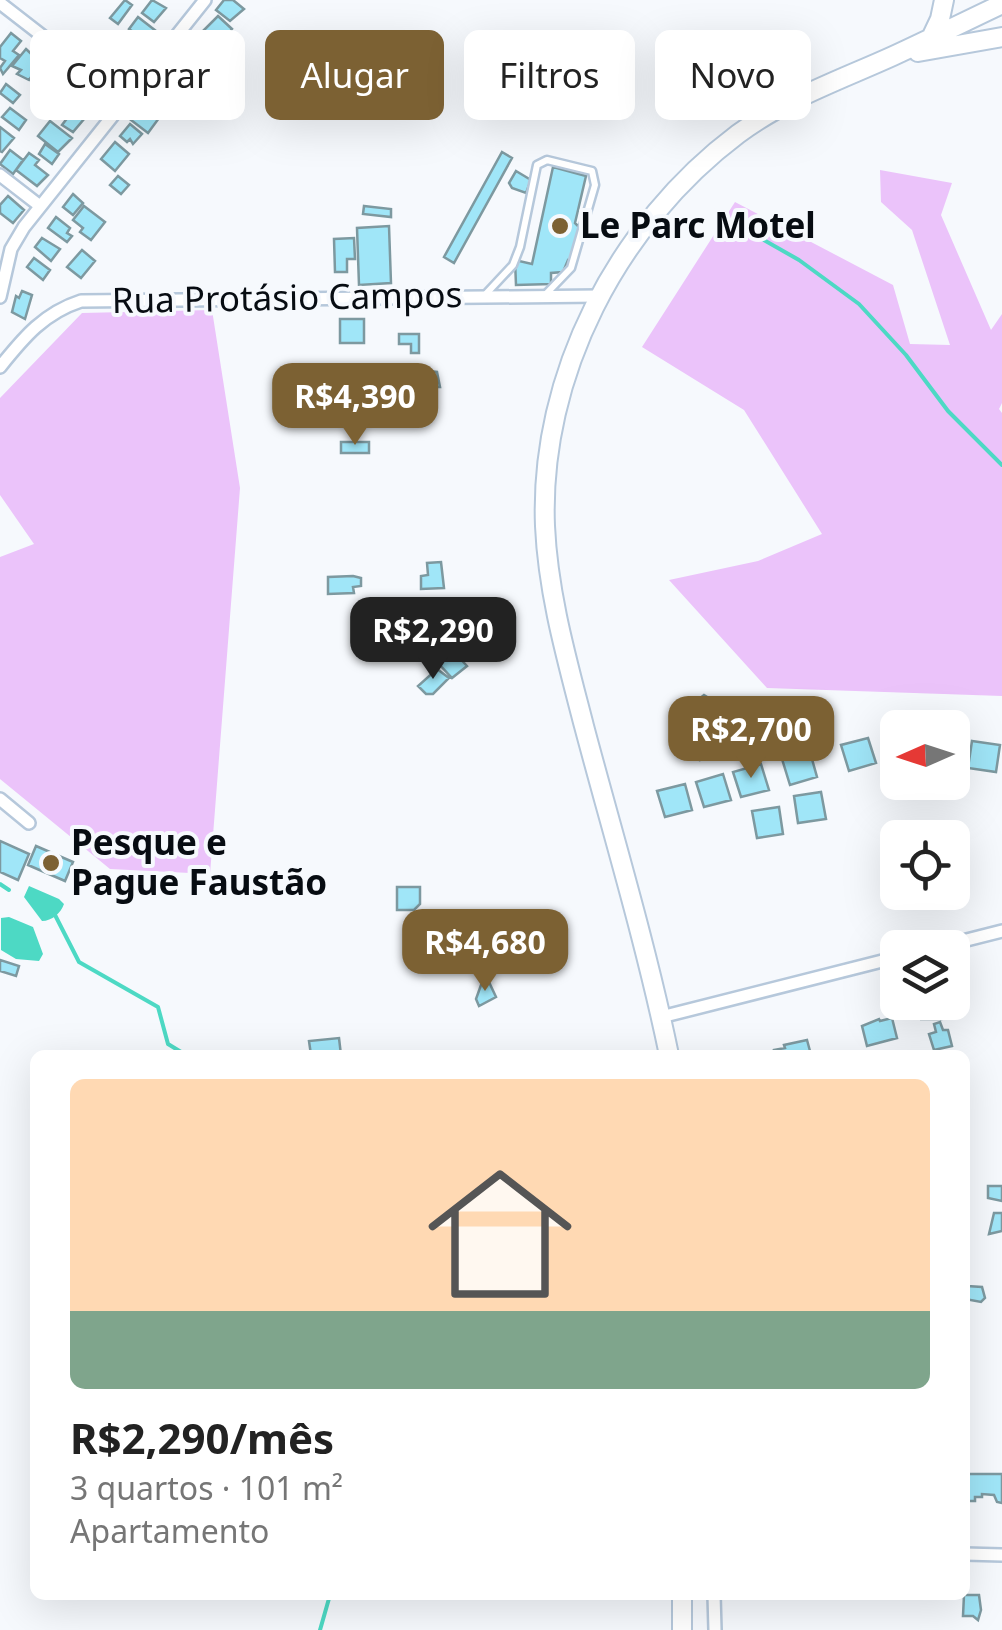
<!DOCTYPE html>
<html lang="pt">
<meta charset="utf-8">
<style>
:root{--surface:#fff;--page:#f6f6f6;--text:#222;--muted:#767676;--accent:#7c6133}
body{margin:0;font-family:"Noto Sans",sans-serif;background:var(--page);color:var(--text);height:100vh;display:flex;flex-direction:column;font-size:38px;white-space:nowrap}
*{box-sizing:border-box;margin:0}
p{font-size:32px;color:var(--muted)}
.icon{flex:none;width:55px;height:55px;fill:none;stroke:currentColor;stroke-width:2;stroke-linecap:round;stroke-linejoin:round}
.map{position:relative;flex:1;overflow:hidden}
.details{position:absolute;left:30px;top:1050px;width:940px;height:550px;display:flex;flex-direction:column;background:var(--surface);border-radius:15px;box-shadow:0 10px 40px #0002}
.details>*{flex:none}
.hud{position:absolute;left:30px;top:30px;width:942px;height:90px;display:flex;gap:20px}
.needle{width:65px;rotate:267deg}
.fabs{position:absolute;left:880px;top:710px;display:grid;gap:20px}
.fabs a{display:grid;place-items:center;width:90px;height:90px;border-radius:15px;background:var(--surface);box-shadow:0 10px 40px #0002;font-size:50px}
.price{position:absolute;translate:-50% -85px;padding:0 22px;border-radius:20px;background:var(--accent);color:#fff;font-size:32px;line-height:65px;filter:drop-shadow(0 2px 5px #0008)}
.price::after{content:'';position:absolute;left:50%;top:60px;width:30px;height:22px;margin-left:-15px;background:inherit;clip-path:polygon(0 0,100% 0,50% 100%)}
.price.on{background:#222;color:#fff}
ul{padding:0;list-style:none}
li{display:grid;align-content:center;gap:20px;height:530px;padding:0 40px}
li span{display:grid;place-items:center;height:310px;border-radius:15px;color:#555}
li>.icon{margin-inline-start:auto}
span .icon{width:180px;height:180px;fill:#fffc;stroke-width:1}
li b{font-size:42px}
.tag{padding:0 35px;border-radius:15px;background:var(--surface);box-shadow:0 10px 40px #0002;font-size:35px;line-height:90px}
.tag.on{background:var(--accent);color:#fff}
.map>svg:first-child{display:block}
</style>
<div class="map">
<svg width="1002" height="1630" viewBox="0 0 1002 1630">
<rect width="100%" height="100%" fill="#f6f9fd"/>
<!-- green -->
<path fill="#ebc3fa" d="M880 170 952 183 941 215 991 330 1002 314V403L999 409 1002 413V696L767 688 669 580 758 561 822 534 744 410 642 347 735 202 893 285 910 344 950 345 912 230 881 202Z
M212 310 240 488 210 874 110 869 0 779V557L34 544 0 495V398L82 313Z"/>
<!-- water -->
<path fill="#4dd9c4" d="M29 886 59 899 64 904C61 913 52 921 42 921L24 897Z
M9 917 33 927 43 954 39 961 16 959 1 950V918Z"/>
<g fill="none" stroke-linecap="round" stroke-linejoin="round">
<!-- stream -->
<path stroke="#4dd9c4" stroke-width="4" d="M727 219 799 260 859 304 906 355 948 411 1002 465
M0 884 9 890
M54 913 79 962 158 1007 168 1044 186 1055
M320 1630 330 1595"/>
</g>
<!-- building -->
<path fill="#a0e6f8" stroke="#7d99a0" stroke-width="2.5" d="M125 0 132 5 118 24 110 18Z
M152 0 166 8 154 22 142 13Z
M224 0H233L244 9 230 21 216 10Z
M218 16 232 29 220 44 204 30Z
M138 17 156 31 147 42 129 29Z
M123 32 144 48 130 62 112 48Z
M11 33 21 41 13 51 19 55 3 74 0 68 5 61 0 58V47Z
M208 36 223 48 214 60 217 63 213 68 203 61 208 55 198 47Z
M26 49 41 63 29 80 17 74 21 70 12 66Z
M110 51 125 62 114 78 99 66Z
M191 57 203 67 196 76 183 66Z
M175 71 187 82 179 93 166 82Z
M46 72 50 75 56 72 62 76 52 89 50 86 47 90 38 83Z
M6 84 20 95 13 103 0 93Z
M71 84 96 103 88 114 62 95Z
M161 87 180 101 167 118 145 104Z
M142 105 159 118 148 133 131 120Z
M10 108 26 120 19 130 2 117Z
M72 112 84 119 73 132 62 125Z
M50 121 72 138 58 152 38 136Z
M130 124 142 134 133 144 130 139 127 142 120 136Z
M0 127 14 138 2 152 0 151Z
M115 142 129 154 115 171 101 159Z
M45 144 59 154 52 164 39 154Z
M10 150 23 160 13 174 0 164Z
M502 152 512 158 454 263 444 257Z
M29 153 39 160 35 165 48 175 37 186 16 170Z
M553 167 586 176 575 223 580 228 571 261 568 260 563 272 551 273V284L516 285 515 260 532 264Z
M516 171 531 180 526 193 512 188 509 183Z
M118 176 129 185 121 194 110 185Z
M73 194 83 203 73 215 63 207Z
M8 196 24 210 13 223 0 213V205Z
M84 206 105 222 91 240 80 232 83 228 73 220Z
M364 206 391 209V217L363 214Z
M56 217 70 228 67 233 72 236 67 242 48 228Z
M389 226 391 283 359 285 357 228Z
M42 238 60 249 51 261 35 247Z
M354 238 355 259H347V272H335L334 239Z
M82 250 95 261 81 278 67 267Z
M34 258 50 270 43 280 27 267Z
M22 291 32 295 25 319 12 312 16 296 19 298Z
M340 319H364V343H340Z
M399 334H419V353H411V344H399Z
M411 369 437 372 440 387H417V401H405V396H411Z
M362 371H384V393H371L370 387H362Z
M341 442H369V453H341Z
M441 562 444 588 421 589V576L428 575 427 563Z
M353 576 361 578V586L353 587 354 593 328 594V577Z
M392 608 393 619 381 621V624L362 625 361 609Z
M417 613H440V628H446V637L454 646 439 664 421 646Z
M453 651 467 666 452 678 439 664Z
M437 669 449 678 433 694H426L418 686Z
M704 695 712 700 713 707 708 708 714 738 709 739 713 757 700 760 695 729 701 728 694 703Z
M868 738 876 763 849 771 841 745Z
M972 741 1000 745 996 772 968 768Z
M898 742V769L890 771 882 746Z
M810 752 817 777 790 785 782 759Z
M761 764 769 790 741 797 733 772Z
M723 774 731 800 704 807 696 782Z
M685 784 692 810 665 817 657 791Z
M821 792 826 819 798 823 794 796Z
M779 807 783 834 757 838 752 811Z
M0 841 29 854 18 880 0 872Z
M36 846 73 862 65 881 28 865Z
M397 887H420V904L414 910H397Z
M458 916H468L472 920V929L478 932V942L463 945 454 936V921Z
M0 960 19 966 16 976 0 971Z
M489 982 496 997 479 1006 476 999 481 985Z
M917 1002H944L946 1011 940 1013 941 1019H921Z
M892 1018 897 1038 867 1046 862 1026 879 1019 880 1021Z
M940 1022 943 1030H948L952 1046 934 1050 929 1034 936 1032 934 1024Z
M339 1038 341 1055H311L309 1041Z
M807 1040 810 1051 802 1055H775L774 1050 785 1048 784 1045Z
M988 1186H1002V1201L988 1198Z
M994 1213H1002V1231L989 1234Z
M965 1283 967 1286 982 1287 985 1298 981 1302 965 1299Z
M965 1474H1002V1503L997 1502 994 1495 982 1494V1497H975V1501H965Z
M964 1595H979L981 1610 978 1620 973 1616H963Z"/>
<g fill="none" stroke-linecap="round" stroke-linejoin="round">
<!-- service casing -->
<g stroke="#b6c8db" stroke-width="11">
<path id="service" d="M484 296 513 265 520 247 537 165 547 160 592 171 595 185 571 268 545 295"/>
</g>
<!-- minor casing -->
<g stroke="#b6c8db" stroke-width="16">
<path id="minor" d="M0 3 125 100
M0 175 40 206
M0 297 11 249 24 227 205 0
M0 367C24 337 44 313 81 301L600 296
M0 799 29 823
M935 948 1002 931
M661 1017 898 957
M965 1554 1002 1555
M714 1595 715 1630"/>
</g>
<!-- primary casing -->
<g stroke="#b6c8db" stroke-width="22">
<path id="primary" d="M931 38 940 19 944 0
M918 52 1002 37
M669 1055C646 944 613 835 584 726 567 660 548 594 545 526 539 375 618 224 738 134 785 99 840 80 893 56 930 39 966 21 1002 4
M682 1630V1595"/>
</g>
<!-- service -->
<use href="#service" stroke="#fff" stroke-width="6"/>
<!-- minor -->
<use href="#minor" stroke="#fff" stroke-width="11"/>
<!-- primary -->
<use href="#primary" stroke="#fff" stroke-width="18"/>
</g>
<!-- markers -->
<g fill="#7c6133" stroke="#f6f9fd" stroke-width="4">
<circle cx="560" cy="226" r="10"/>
<circle cx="51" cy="863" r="10"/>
</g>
<g text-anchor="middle" stroke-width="8" stroke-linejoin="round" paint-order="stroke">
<!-- poi labels -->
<g font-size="35" font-weight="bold" fill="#070c12" stroke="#f6f9fd" text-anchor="start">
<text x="580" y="238">Le Parc Motel</text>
<text x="71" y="855">Pesque e<tspan x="71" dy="40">Pague Faustão</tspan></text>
</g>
<!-- street labels -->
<g font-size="35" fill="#070c12" stroke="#f6f9fd">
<text transform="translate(287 298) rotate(-1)" y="12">Rua Protásio Campos</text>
</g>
</g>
</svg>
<div class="fabs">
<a><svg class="needle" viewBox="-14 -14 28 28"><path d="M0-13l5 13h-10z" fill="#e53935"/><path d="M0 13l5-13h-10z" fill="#767676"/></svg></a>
<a><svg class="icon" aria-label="locate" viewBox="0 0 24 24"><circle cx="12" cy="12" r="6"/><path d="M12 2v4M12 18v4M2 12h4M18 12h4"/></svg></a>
<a><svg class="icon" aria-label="layers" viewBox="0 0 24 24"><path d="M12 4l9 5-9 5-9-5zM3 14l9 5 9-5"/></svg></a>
</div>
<b class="price" style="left:355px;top:448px">R$4,390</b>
<b class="price on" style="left:433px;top:682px">R$2,290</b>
<b class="price" style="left:751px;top:781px">R$2,700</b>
<b class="price" style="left:485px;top:994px">R$4,680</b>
<div class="hud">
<a class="tag">Comprar</a>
<a class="tag on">Alugar</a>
<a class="tag">Filtros</a>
<a class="tag">Novo</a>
</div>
<section class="details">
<ul>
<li><span style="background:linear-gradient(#ffd9b3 75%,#7fa58c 0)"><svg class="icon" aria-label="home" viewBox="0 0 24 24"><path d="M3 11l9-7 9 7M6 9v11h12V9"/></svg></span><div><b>R$2,290/mês</b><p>3 quartos · 101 m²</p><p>Apartamento</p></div></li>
</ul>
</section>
</div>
